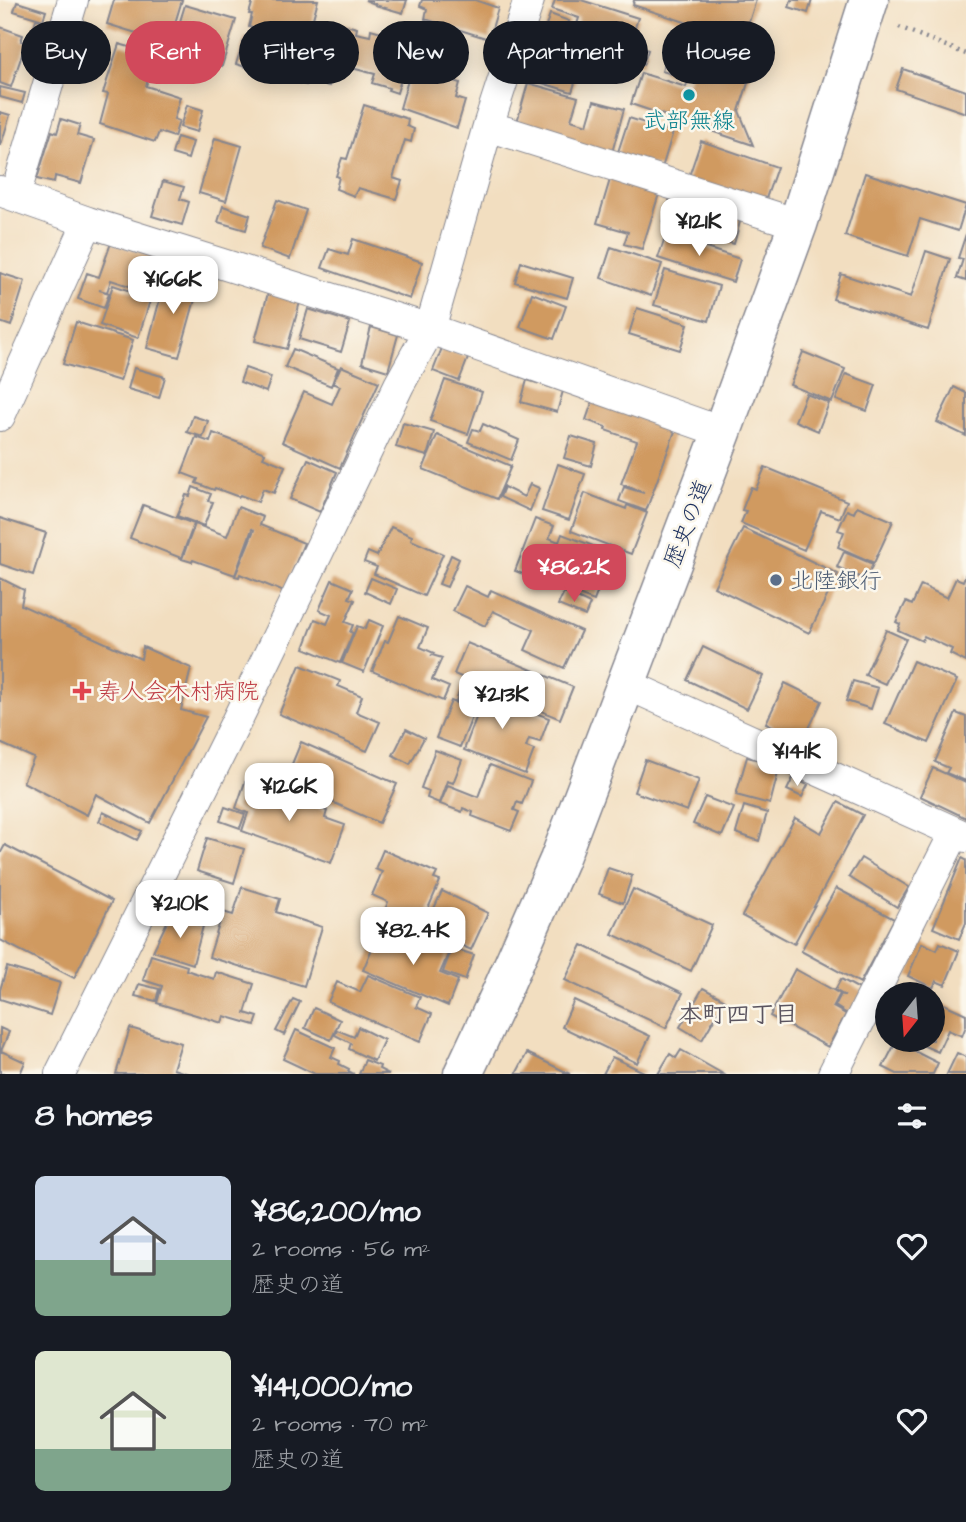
<!DOCTYPE html>
<meta charset="utf-8">
<style>
:root{--surface:#171b24;--page:#20242c;--text:#f1f3f6;--muted:#9ea1a6;--accent:#d1495b}
body{margin:0;font-family:"Architects Daughter","Klee One",sans-serif;background:var(--page);color:var(--text);height:100vh;display:flex;flex-direction:column;font-size:26px;white-space:nowrap}
*{box-sizing:border-box;margin:0}
p{font-size:23px;color:var(--muted)}
.icon{flex:none;width:38px;height:38px;fill:none;stroke:currentColor;stroke-width:2;stroke-linecap:round;stroke-linejoin:round}
.map{position:relative;height:1074px;overflow:hidden}
.details{display:flex;flex-direction:column;background:var(--surface);flex:1}
.details>*{flex:none}
.hud{position:absolute;left:21px;top:21px;width:924px;height:63px;display:flex;gap:14px}
.needle{width:46px;rotate:197deg}
.fabs{position:absolute;left:875px;top:982px;display:grid;gap:14px}
.fabs a{display:grid;place-items:center;width:70px;height:70px;border-radius:50%;background:var(--surface);box-shadow:0 4px 18px #0003;font-size:35px}
.price{position:absolute;translate:-50% -60px;padding:0 16px;border-radius:14px;background:#fff;color:#222;font-size:23px;line-height:46px;filter:drop-shadow(0 2px 4px #0008)}
.price::after{content:'';position:absolute;left:50%;top:42px;width:21px;height:16px;margin-left:-10px;background:inherit;clip-path:polygon(0 0,100% 0,50% 100%)}
.price.on{background:var(--accent);color:#fff}
ul{padding:0;list-style:none}
li{display:flex;align-items:center;gap:21px;height:175px;padding:0 35px}
li span{display:grid;place-items:center;flex:none;width:196px;height:140px;border-radius:10px;color:#555}
li>.icon{margin-inline-start:auto}
span .icon{width:84px;height:84px;fill:#fffc;stroke-width:1}
li b{font-size:30px}
h2{display:flex;justify-content:space-between;align-items:center;height:84px;padding:0 35px;font-size:30px}
.pill{padding:0 24px;border-radius:32px;background:var(--surface);box-shadow:0 4px 18px #0003;font-size:24px;line-height:63px}
.pill.on{background:var(--accent);color:#fff}
.map>svg:first-child{display:block}
</style>
<div class="map">
<svg width="966" height="1074" viewBox="0 0 966 1074">
<rect width="100%" height="100%" fill="#fbf7ec"/>
<filter id="ink" filterUnits="userSpaceOnUse"><feTurbulence type="fractalNoise" baseFrequency=".0143" numOctaves="2"/><feDisplacementMap in="SourceGraphic" scale="14" xChannelSelector="R" yChannelSelector="G"/><feConvolveMatrix kernelMatrix="1 2 1 2 8 2 1 2 1" color-interpolation-filters="sRGB"/></filter>
<filter id="wash" filterUnits="userSpaceOnUse"><feTurbulence type="fractalNoise" baseFrequency=".00686" numOctaves="4" result="noise"/><feDisplacementMap in="SourceGraphic" scale="28" xChannelSelector="R" yChannelSelector="G"/><feGaussianBlur stdDeviation="1.57" result="paint"/><feColorMatrix in="noise" values="0 0 0 0 0 0 0 0 0 0 0 0 0 0 0 0 0 1.4 0 .05"/><feComposite in="paint" operator="in"/></filter>
<g filter="url(#wash)">
<rect width="100%" height="100%" fill="#f2dec0"/>
<g id="blocks">
<!-- building -->
<path fill="#d09a61" d="M114 0H182L169 43 107 24Z
M253 0H318L306 44 249 27 252 14H249Z
M365 0H407L403 13 375 5V4Z
M422 0H475L498 8 489 39 425 19 427 9 420 6Z
M555 0H581L638 18 625 60 571 43 579 18 552 9Z
M634 0H756L743 41 633 5Z
M791 0H812L808 13 789 7Z
M17 2 46 11 43 20 14 11Z
M185 5 236 20 222 66 171 51Z
M550 14 569 21 562 41 543 34Z
M36 19 46 22 41 36 32 33Z
M338 23 357 28 356 33 370 36 371 29 388 34 386 44 395 46 394 51 408 55 397 93 388 90 389 88 372 83 375 74 344 66 346 58 329 54Z
M0 27 23 35 21 41 26 43 11 87 0 83Z
M245 37 314 58 306 85 236 64Z
M81 41 99 46 96 57 77 51Z
M702 41 756 58 739 111 753 145 631 104 641 73 686 87Z
M543 42 584 55 572 92 532 80Z
M119 44 154 54 146 86 180 97 174 119 179 121 174 137 159 132 155 142 100 124 108 94 103 93Z
M636 46 648 50 643 65 632 61Z
M322 54 338 59 329 86 314 82Z
M667 56 684 61 679 76 662 71Z
M415 68 460 83 456 98 465 101 457 128 400 108 410 73 413 75Z
M903 69 966 91V113L896 89Z
M528 83 578 97 571 120 587 125 594 101 624 109 611 156 515 129Z
M0 87 25 93 22 103 0 97Z
M187 105 203 110 197 132 180 127Z
M364 105 408 119 407 126 414 129 411 142 405 140 393 178 402 181 396 199 358 188 354 196 336 189 339 177 336 176 342 158 347 159Z
M0 112 10 115 1 145H0Z
M629 118 673 132 662 168 617 155Z
M61 119 80 125 77 135 94 140 81 183 55 176 54 183 37 179 52 131 57 133Z
M177 137 193 142 188 159 172 154Z
M215 138 242 146 226 201 199 193Z
M701 141 777 167 763 207 687 182Z
M612 173 661 187 642 249 624 244 628 232 597 223Z
M865 173 966 205 958 231 920 219 908 256 845 236Z
M163 181 184 187 180 199 189 202 182 225 152 216Z
M670 198 741 218 734 244 663 223Z
M277 200 306 210 290 259 260 248Z
M223 206 250 215 246 230 218 222Z
M966 234V281L957 278 963 259 958 258Z
M666 235 740 259 733 282 658 258Z
M353 239 422 262 410 299 322 268 329 249 348 255Z
M111 243 168 261 157 295 111 280 107 292 99 290 109 293 104 308 78 299 87 273 99 277Z
M611 247 662 264 651 296 601 278Z
M926 251 950 259 928 330 833 299 841 274 911 297Z
M521 262 573 278 567 298 515 282Z
M665 270 719 286 709 321 654 305Z
M0 273 25 281 11 326 0 322Z
M166 276 199 285 179 357 147 348Z
M113 285 151 298 138 338 100 325Z
M268 293 300 302 287 349 255 341Z
M532 293 566 306 554 339 520 327Z
M637 308 688 324 680 350 629 334Z
M308 309 350 322 341 352 299 339Z
M76 322 133 340 120 381 63 364Z
M371 327 398 335 388 371 362 363Z
M442 348 468 358 459 381 433 371Z
M293 349 338 368 331 386 285 367Z
M803 352 845 369 832 402 790 385Z
M341 366 379 382 340 468 282 442 304 392 332 404 340 386 333 383Z
M134 368 165 377 159 398 128 389Z
M245 368 271 377 266 392 240 382Z
M846 374 876 385 867 411 836 400Z
M445 380 482 392 468 434 430 421Z
M527 380 563 391 557 412 521 402Z
M954 387 966 393V436L937 422Z
M806 394 829 403 818 431 795 421Z
M593 400 675 431 646 511 619 501 624 487 644 493 621 484 637 441 605 430 606 427 586 420Z
M193 416 208 421 203 437 187 432Z
M403 423 434 432 427 456 396 447Z
M483 424 519 440 511 460 468 442 473 429 480 431Z
M213 433 265 453 263 457 285 466 274 493 263 489 258 502 240 495 239 497 215 488 214 490 196 483 198 479 182 473 196 437 210 442Z
M437 435 511 466 497 499 423 469Z
M571 436 597 444 591 466 564 458Z
M308 459 337 472 320 512 290 499Z
M558 464 585 474 569 520 542 511Z
M765 467 847 501 840 518 821 511 804 550 741 523 746 511 742 510 751 487 756 489Z
M530 484 539 488 530 511 500 497 504 487 524 497Z
M193 487 211 494 208 501 213 502 204 526 177 516 186 495 190 496Z
M585 493 626 509 627 505 647 513 631 554 571 531Z
M143 505 194 524 181 558 130 538Z
M857 506 893 521 874 563 838 547 844 532 838 530 847 510 854 513Z
M238 507 263 517 260 525 304 543 284 592 240 574 239 577 235 576 254 530 252 529 235 575 193 560 192 562 182 559 195 524 227 536Z
M0 518 46 533 33 575 0 564Z
M535 519 554 526 549 538 559 542 562 534 612 553 594 601 515 571Z
M391 527 412 536 411 540 443 554 424 596 374 574 377 567 364 562 368 552 377 556Z
M743 528 838 574 809 633 714 587Z
M844 552 873 564 866 580 837 567Z
M451 555 459 559 447 587 439 584Z
M966 573V662L950 654 952 649 924 636 922 641 898 630 900 624 896 622 906 602 912 605 921 585 947 598 956 578 963 581Z
M0 578 24 590 21 605 141 659 143 647 191 668 181 710 206 717 150 823 96 794 87 815 23 782 34 758 0 743Z
M371 578 397 589 391 604 365 592Z
M332 580 353 589 349 598 355 600 345 622 353 625 350 632 353 633 340 663 304 648 315 619 327 624 331 615 319 610Z
M465 586 488 597 491 590 581 631 564 668 525 650 534 630 493 611 485 626 453 611Z
M564 592 590 604 585 616 558 605Z
M399 616 428 628 420 647 434 653 432 655 442 658 432 680 449 687 443 701 372 671 385 641 388 642Z
M369 620 383 626 364 672 342 663 357 626 365 629Z
M886 630 906 639 885 684 865 675Z
M467 643 573 687 560 719 454 674Z
M703 647 763 676 747 709 687 680Z
M913 661 957 680 929 743 885 724Z
M300 665 340 681 338 686 362 696 356 712 380 722 367 751 279 714Z
M853 681 878 688 871 709 846 701Z
M785 683 822 701 803 741 766 723Z
M461 687 503 703 504 701 549 718 540 742 529 739 526 747 534 750 525 774 464 750 479 710 456 701Z
M451 701 475 710 460 747 436 738Z
M956 713 966 717V781L946 773 949 768 935 762Z
M406 729 424 738 410 764 393 755Z
M301 742 397 784 379 823 285 781Z
M435 750 462 760 453 783 447 781 439 803 427 798 429 791 421 788Z
M747 757 780 765 770 804 736 795Z
M645 760 699 780 687 811 634 792Z
M490 765 531 781 522 804 517 802 514 810 519 812 511 831 472 816 473 812 463 808 462 812 440 804 448 785 478 797Z
M933 768 966 783V818L920 796Z
M793 778 808 785 802 797 787 790Z
M245 782 327 811 325 818 345 825 331 863 242 831 248 813 236 808Z
M705 797 734 808 722 836 693 824Z
M838 802 863 815 794 944 742 916 795 818 821 833Z
M744 806 767 813 759 841 736 833Z
M225 807 245 814 240 828 220 821Z
M103 812 142 831 137 840 99 821Z
M207 838 244 849 234 883 197 871Z
M5 845 112 901 74 978 0 940V854Z
M383 850 437 873 434 879 440 881 424 918 421 916 417 923 385 910 388 902 372 895 382 872 375 869Z
M861 858 909 887 897 907 849 877Z
M962 858 966 860V923L959 939 933 928Z
M608 868 632 876 623 903 599 894Z
M242 887 280 899 276 912 322 927 304 986 209 957 223 912 233 915Z
M836 888 894 919 860 983 801 951Z
M633 889 712 925 691 971 612 934Z
M442 891 488 913 471 950 425 928Z
M170 916 203 926 193 964 153 951Z
M404 930 450 950 440 973 458 980 448 1006 363 970 376 939 396 948Z
M922 943 937 950 940 943 959 951 945 985 936 981 933 988 908 976Z
M582 945 683 993 666 1028 565 980Z
M452 948 474 955 465 980 443 972Z
M151 955 187 966 186 970 214 979 216 972 254 984 245 1013 258 1017 255 1025 224 1016 222 1023 157 1003 162 986 143 980Z
M7 967 60 983 50 1015 0 999V990Z
M795 969 840 994 833 1007 846 1014 828 1047 770 1016Z
M368 975 420 997 416 1007 432 1014 420 1042 328 1002 337 982 360 992Z
M841 979 863 991 849 1015 835 1006 841 994 845 996 835 990Z
M139 984 159 989 156 1001 135 996Z
M703 988 725 1000 702 1040 680 1027Z
M293 999 300 1002 284 1035 276 1031Z
M933 999 966 1014V1026L962 1036 948 1030 938 1052 911 1040H933Z
M574 1000 650 1036 637 1063 562 1027Z
M314 1008 340 1020 331 1040 305 1028Z
M358 1027 384 1040 374 1061 349 1049 351 1043 335 1035 337 1030 354 1037Z
M0 1028 9 1032 1 1051 25 1062 20 1074H0Z
M130 1028 181 1043 173 1069 189 1074H116Z
M296 1030 335 1048 331 1057 340 1061 339 1064 349 1069 348 1071 354 1074H315L283 1059Z
M896 1042 938 1063 933 1074H897L883 1067Z
M681 1050 723 1074H658L670 1054 676 1058Z
M527 1053 570 1074H516Z
M957 1053 966 1057V1074H947Z
M612 1057 644 1072 643 1074H603Z
M365 1060 380 1066 379 1069 389 1074H359Z"/>
</g>
</g>
<g filter="url(#ink)">
<use href="#blocks" fill-opacity="0" stroke="#86868f" stroke-width="2"/>
<g fill="none" stroke-linecap="round" stroke-linejoin="round">
<!-- street casing -->
<g stroke="#86868f" stroke-width="32">
<path id="street" d="M488 126 798 224
M0 191 88 222 430 329 722 432
M15 196 73 0
M0 416 88 222
M626 684 966 837
M60 1074 237 720 399 385 430 329 488 126 529 0
M833 1074 955 832"/>
</g>
<!-- secondary casing -->
<g stroke="#86868f" stroke-width="41">
<path id="secondary" d="M463 1074 499 997 559 860 722 432 798 224 869 0"/>
</g>
<!-- path -->
<path stroke="#86868f" stroke-width="4.5" stroke-dasharray="2 5" stroke-linecap="butt" d="M899 27 966 54"/>
<!-- street -->
<use href="#street" stroke="#fff" stroke-width="30"/>
<!-- secondary -->
<use href="#secondary" stroke="#fff" stroke-width="38"/>
</g>
</g>
<!-- markers -->
<circle fill="#0f9aa8" stroke="#fbf7ec" stroke-width="2.5" cx="689" cy="95" r="7"/>
<circle fill="#5c6f8a" stroke="#fbf7ec" stroke-width="2.5" cx="776" cy="580" r="7"/>
<path fill="#e0444e" stroke="#fbf7ec" stroke-width="2.5" d="M78.5 680.5h7v7h7v7h-7v7h-7v-7h-7v-7h7z"/>
<g text-anchor="middle" stroke-width="5" stroke-linejoin="round" paint-order="stroke">
<!-- culture labels -->
<g font-size="23" fill="#0d838f" stroke="#fbf7ec">
<text x="689" y="128">武部無線</text>
</g>
<!-- street labels -->
<g font-size="23" fill="#1b2f5e" stroke="#fbf7ec">
<text transform="translate(687 523) rotate(-69)" y="8">歴史の道</text>
</g>
<!-- service labels -->
<g font-size="23" fill="#4e5e75" stroke="#fbf7ec" text-anchor="start">
<text x="790" y="588">北陸銀行</text>
</g>
<!-- health labels -->
<g font-size="23" fill="#be3a42" stroke="#fbf7ec" text-anchor="start">
<text x="98" y="699">寿人会木村病院</text>
</g>
<!-- neighbourhood labels -->
<g font-size="24" font-weight="bold" fill="#5a545f" stroke="#fbf7ec">
<text x="738" y="1022">本町四丁目</text>
</g>
</g>
</svg>
<div class="fabs">
<a><svg class="needle" viewBox="-14 -14 28 28"><path d="M0-13l5 13h-10z" fill="#e53935"/><path d="M0 13l5-13h-10z" fill="#9ea1a6"/></svg></a>
</div>
<b class="price" style="left:699px;top:258px">¥121K</b>
<b class="price" style="left:173px;top:316px">¥166K</b>
<b class="price on" style="left:574px;top:604px">¥86.2K</b>
<b class="price" style="left:502px;top:731px">¥213K</b>
<b class="price" style="left:797px;top:788px">¥141K</b>
<b class="price" style="left:289px;top:823px">¥126K</b>
<b class="price" style="left:180px;top:940px">¥210K</b>
<b class="price" style="left:413px;top:967px">¥82.4K</b>
<div class="hud">
<a class="pill">Buy</a>
<a class="pill on">Rent</a>
<a class="pill">Filters</a>
<a class="pill">New</a>
<a class="pill">Apartment</a>
<a class="pill">House</a>
</div>
</div>
<section class="details">
<h2>8 homes<svg class="icon" aria-label="filters" viewBox="0 0 24 24"><path d="M4 7h16M4 17h16"/><circle cx="9" cy="7" r="2"/><circle cx="15" cy="17" r="2"/></svg></h2>
<ul>
<li><span style="background:linear-gradient(#c9d6e8 60%,#7fa58c 0)"><svg class="icon" aria-label="home" viewBox="0 0 24 24"><path d="M3 11l9-7 9 7M6 9v11h12V9"/></svg></span><div><b>¥86,200/mo</b><p>2 rooms · 56 m²</p><p>歴史の道</p></div><svg class="icon" aria-label="heart" viewBox="0 0 24 24"><path d="M12 20l-8-8c-3-5 5-10 8-4 3-6 11-1 8 4z"/></svg></li>
<li><span style="background:linear-gradient(#dfe7d0 70%,#7fa58c 0)"><svg class="icon" aria-label="home" viewBox="0 0 24 24"><path d="M3 11l9-7 9 7M6 9v11h12V9"/></svg></span><div><b>¥141,000/mo</b><p>2 rooms · 70 m²</p><p>歴史の道</p></div><svg class="icon" aria-label="heart" viewBox="0 0 24 24"><path d="M12 20l-8-8c-3-5 5-10 8-4 3-6 11-1 8 4z"/></svg></li>
</ul>
</section>
